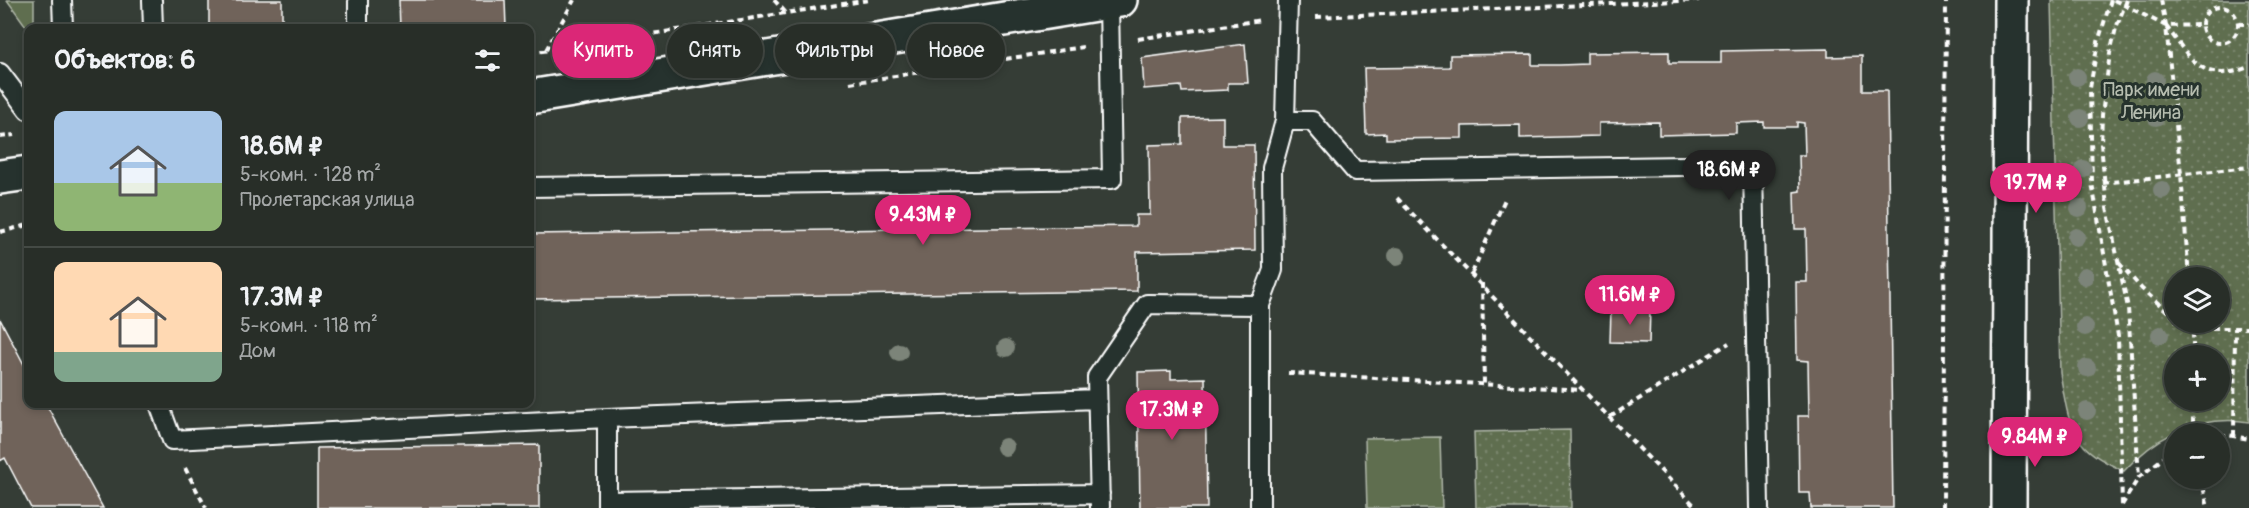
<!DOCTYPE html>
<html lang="ru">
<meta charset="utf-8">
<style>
:root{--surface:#282e28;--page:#343a34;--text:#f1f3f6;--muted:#a5a8a8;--line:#444a45;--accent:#db2777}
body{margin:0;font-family:Pangolin,sans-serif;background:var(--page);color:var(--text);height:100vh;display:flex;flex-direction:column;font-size:22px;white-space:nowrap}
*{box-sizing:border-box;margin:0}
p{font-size:20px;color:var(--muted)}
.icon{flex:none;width:33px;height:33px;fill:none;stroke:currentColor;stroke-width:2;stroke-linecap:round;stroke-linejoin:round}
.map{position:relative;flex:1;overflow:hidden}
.drawer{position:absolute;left:24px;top:24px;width:510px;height:384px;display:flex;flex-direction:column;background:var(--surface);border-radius:12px;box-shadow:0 3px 9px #0003,0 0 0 2px var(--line)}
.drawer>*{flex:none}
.hud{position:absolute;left:552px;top:24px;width:570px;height:54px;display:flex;gap:12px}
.controls{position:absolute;left:2164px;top:267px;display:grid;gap:12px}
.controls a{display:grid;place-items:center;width:66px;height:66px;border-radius:50%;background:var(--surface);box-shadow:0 3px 9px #0003,0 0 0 2px var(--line);font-size:30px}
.price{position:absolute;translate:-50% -51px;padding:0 14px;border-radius:21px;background:var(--accent);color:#fff;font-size:20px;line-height:39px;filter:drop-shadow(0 2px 3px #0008)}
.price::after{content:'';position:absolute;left:50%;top:36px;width:18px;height:14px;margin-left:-9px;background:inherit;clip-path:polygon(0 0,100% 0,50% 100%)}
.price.on{background:#222;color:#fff}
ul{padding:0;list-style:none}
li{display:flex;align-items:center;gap:18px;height:150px;padding:0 30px}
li+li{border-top:2px solid var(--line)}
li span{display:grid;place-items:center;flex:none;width:168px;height:120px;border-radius:12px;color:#555}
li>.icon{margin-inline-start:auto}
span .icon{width:72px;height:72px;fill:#fffc;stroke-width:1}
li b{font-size:26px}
h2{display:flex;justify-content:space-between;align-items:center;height:72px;padding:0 30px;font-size:26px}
.chip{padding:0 21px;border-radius:27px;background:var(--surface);box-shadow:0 3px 9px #0003,0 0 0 2px var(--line);font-size:21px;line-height:54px}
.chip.on{background:var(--accent);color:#fff}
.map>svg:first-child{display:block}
</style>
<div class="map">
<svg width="2249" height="508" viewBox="0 0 2249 508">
<defs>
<pattern id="park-dots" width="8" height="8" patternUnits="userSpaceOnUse" patternTransform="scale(1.5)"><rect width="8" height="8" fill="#5f6e50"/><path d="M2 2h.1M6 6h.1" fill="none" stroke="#77846a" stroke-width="1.8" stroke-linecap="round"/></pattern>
</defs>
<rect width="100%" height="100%" fill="#353d36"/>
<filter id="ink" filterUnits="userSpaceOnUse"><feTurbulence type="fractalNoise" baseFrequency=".0167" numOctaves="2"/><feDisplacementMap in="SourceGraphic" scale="12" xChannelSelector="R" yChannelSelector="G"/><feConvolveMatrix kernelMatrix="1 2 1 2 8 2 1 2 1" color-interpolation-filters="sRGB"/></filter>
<g filter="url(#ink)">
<!-- green -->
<path fill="#5f6e50" stroke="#afb6a8" stroke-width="1.5" d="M7 0H34V28L28 29Z
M1440 437 1442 508H1367L1365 438Z"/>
<!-- park -->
<path fill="url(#park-dots)" stroke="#afb6a8" stroke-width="1.5" fill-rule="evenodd" d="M2051 0H2249V422C2199 415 2157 435 2124 471 2069 447 2070 428 2060 373ZM2175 278H2220V322H2175ZM2175 356H2220V400H2175Z
M1570 430 1571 508H1476L1474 432Z"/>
<!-- building -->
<path fill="#70645a" stroke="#fff" stroke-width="1.5" d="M209 0H282V28H209Z
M399 0H505L506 28H400Z
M1245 44 1248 83H1228V90L1182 92 1181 86 1144 89 1142 58Z
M1828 49V57L1862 56V91H1887L1893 508H1811L1810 493H1799L1798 416H1809L1808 361 1797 360 1796 282H1807L1806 229H1795L1794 192 1800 191 1799 155H1805L1804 123 1797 122V127H1764V122L1736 123V133L1659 135V122L1599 123V136L1520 138V125L1462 126V138L1386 139V133L1366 134 1364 68 1450 67V55L1532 54V65H1560L1587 64V53L1669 52V63H1721V51Z
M1223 117V145H1254L1255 250 1137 252V291L531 299 532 319H530V215V234L1136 226V215H1150L1149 145 1182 144V118Z
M1611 309H1650L1649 343 1610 342Z
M0 319 28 372V404H46L103 508H31L5 458 0 461Z
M1171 371V379L1205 378 1207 508H1140L1138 372Z
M539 445V508H317V448Z"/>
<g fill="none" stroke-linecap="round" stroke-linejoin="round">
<!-- lane casing -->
<g stroke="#fff" stroke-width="22">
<path id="lane" d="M62 0 63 28
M152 0 153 28
M358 0V28
M0 73 28 110
M1285 121H1312L1355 171 1753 165 1759 508
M530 187 1112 179 1109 2
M159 404 172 440 607 418 1097 399
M607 501V418
M607 508V501L1100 494
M1100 508 1097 377 1147 304 1260 305
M1260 508V305L1273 270 1272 168 1285 121 1288 0"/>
</g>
<!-- secondary casing -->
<g stroke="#fff" stroke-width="38">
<path id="secondary" d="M530 97 1120 0
M0 177 28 173
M2009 508 2011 0"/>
</g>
<!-- path -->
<path stroke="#fff" stroke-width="4" stroke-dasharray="6 4.5" stroke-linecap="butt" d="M774 0 786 13
M2111 0 2098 42 2090 88 2092 183 2118 336 2122 506 2124 508
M2114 0 2166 26 2201 25
M2127 0 2116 28 2110 53 2102 115 2101 144 2107 208 2128 308 2139 477
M2161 0 2166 26 2181 174 2189 278
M2202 25a18 18 0 1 1 36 0a18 18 0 1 1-36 0Z
M1316 17 1699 0
M2238 24H2249
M2166 26C2191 59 2202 85 2249 67
M1138 39 1261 20
M546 50 574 0
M530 53 869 0
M850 83 1083 47
M0 137 14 135
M2103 183 2249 167
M1397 198 1697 508
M0 232 28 225
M2119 263 2142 289 2175 318
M1472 273 1506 197
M1482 283 1484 384
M2182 322 2194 328H2249
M2193 322V356
M1288 373 1583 390
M1610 417 1729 343
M2193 434V400
M2220 436 2228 435 2249 439
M2234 436 2235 328
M185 468 206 508
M2201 478 2208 508
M2122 505 2139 477 2175 449
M1943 508 1946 0"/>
<!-- lane -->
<use href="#lane" stroke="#26332d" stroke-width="18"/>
<!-- secondary -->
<use href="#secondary" stroke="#26332d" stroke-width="33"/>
</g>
<!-- trees -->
<g fill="#7c8479">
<circle cx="2077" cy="77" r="9"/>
<circle cx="2155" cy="80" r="9"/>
<circle cx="2156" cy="117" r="9"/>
<circle cx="2080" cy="118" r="9"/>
<circle cx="2083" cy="169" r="9"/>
<circle cx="2162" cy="190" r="9"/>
<circle cx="2079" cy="208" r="9"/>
<circle cx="2076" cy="237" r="9"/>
<circle cx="1397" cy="256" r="9"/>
<circle cx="2085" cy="276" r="9"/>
<circle cx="2085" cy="327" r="9"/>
<circle cx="2160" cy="335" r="9"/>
<circle cx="1006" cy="348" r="9"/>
<circle cx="899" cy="352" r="9"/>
<circle cx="2087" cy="368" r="9"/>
<circle cx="2087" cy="411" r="9"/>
<circle cx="1005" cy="447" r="9"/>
</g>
</g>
<g text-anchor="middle" stroke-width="6" stroke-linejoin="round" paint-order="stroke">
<!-- park labels -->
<g font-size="20" fill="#b7beb0" stroke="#26332d">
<text x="2151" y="96">Парк имени<tspan x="2151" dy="23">Ленина</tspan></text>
</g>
</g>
</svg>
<div class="controls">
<a><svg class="icon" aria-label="layers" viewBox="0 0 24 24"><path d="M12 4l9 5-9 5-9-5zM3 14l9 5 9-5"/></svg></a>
<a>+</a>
<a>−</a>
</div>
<b class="price on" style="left:1729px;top:201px">18.6M ₽</b>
<b class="price" style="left:2036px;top:214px">19.7M ₽</b>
<b class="price" style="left:923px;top:246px">9.43M ₽</b>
<b class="price" style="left:1630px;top:326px">11.6M ₽</b>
<b class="price" style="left:1172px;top:441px">17.3M ₽</b>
<b class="price" style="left:2035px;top:468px">9.84M ₽</b>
<div class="hud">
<a class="chip on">Купить</a>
<a class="chip">Снять</a>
<a class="chip">Фильтры</a>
<a class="chip">Новое</a>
</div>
<section class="drawer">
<h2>Объектов: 6<svg class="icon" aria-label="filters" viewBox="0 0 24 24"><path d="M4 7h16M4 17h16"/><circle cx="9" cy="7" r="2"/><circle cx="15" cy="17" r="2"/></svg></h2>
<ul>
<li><span style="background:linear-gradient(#a9c7e8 60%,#8fb573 0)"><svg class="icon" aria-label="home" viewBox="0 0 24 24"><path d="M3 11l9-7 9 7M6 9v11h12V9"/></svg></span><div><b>18.6M ₽</b><p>5-комн. · 128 m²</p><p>Пролетарская улица</p></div></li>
<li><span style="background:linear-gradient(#ffd9b3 75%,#7fa58c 0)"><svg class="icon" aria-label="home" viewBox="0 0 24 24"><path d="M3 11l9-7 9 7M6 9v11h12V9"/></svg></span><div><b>17.3M ₽</b><p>5-комн. · 118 m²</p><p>Дом</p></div></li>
</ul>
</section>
</div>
